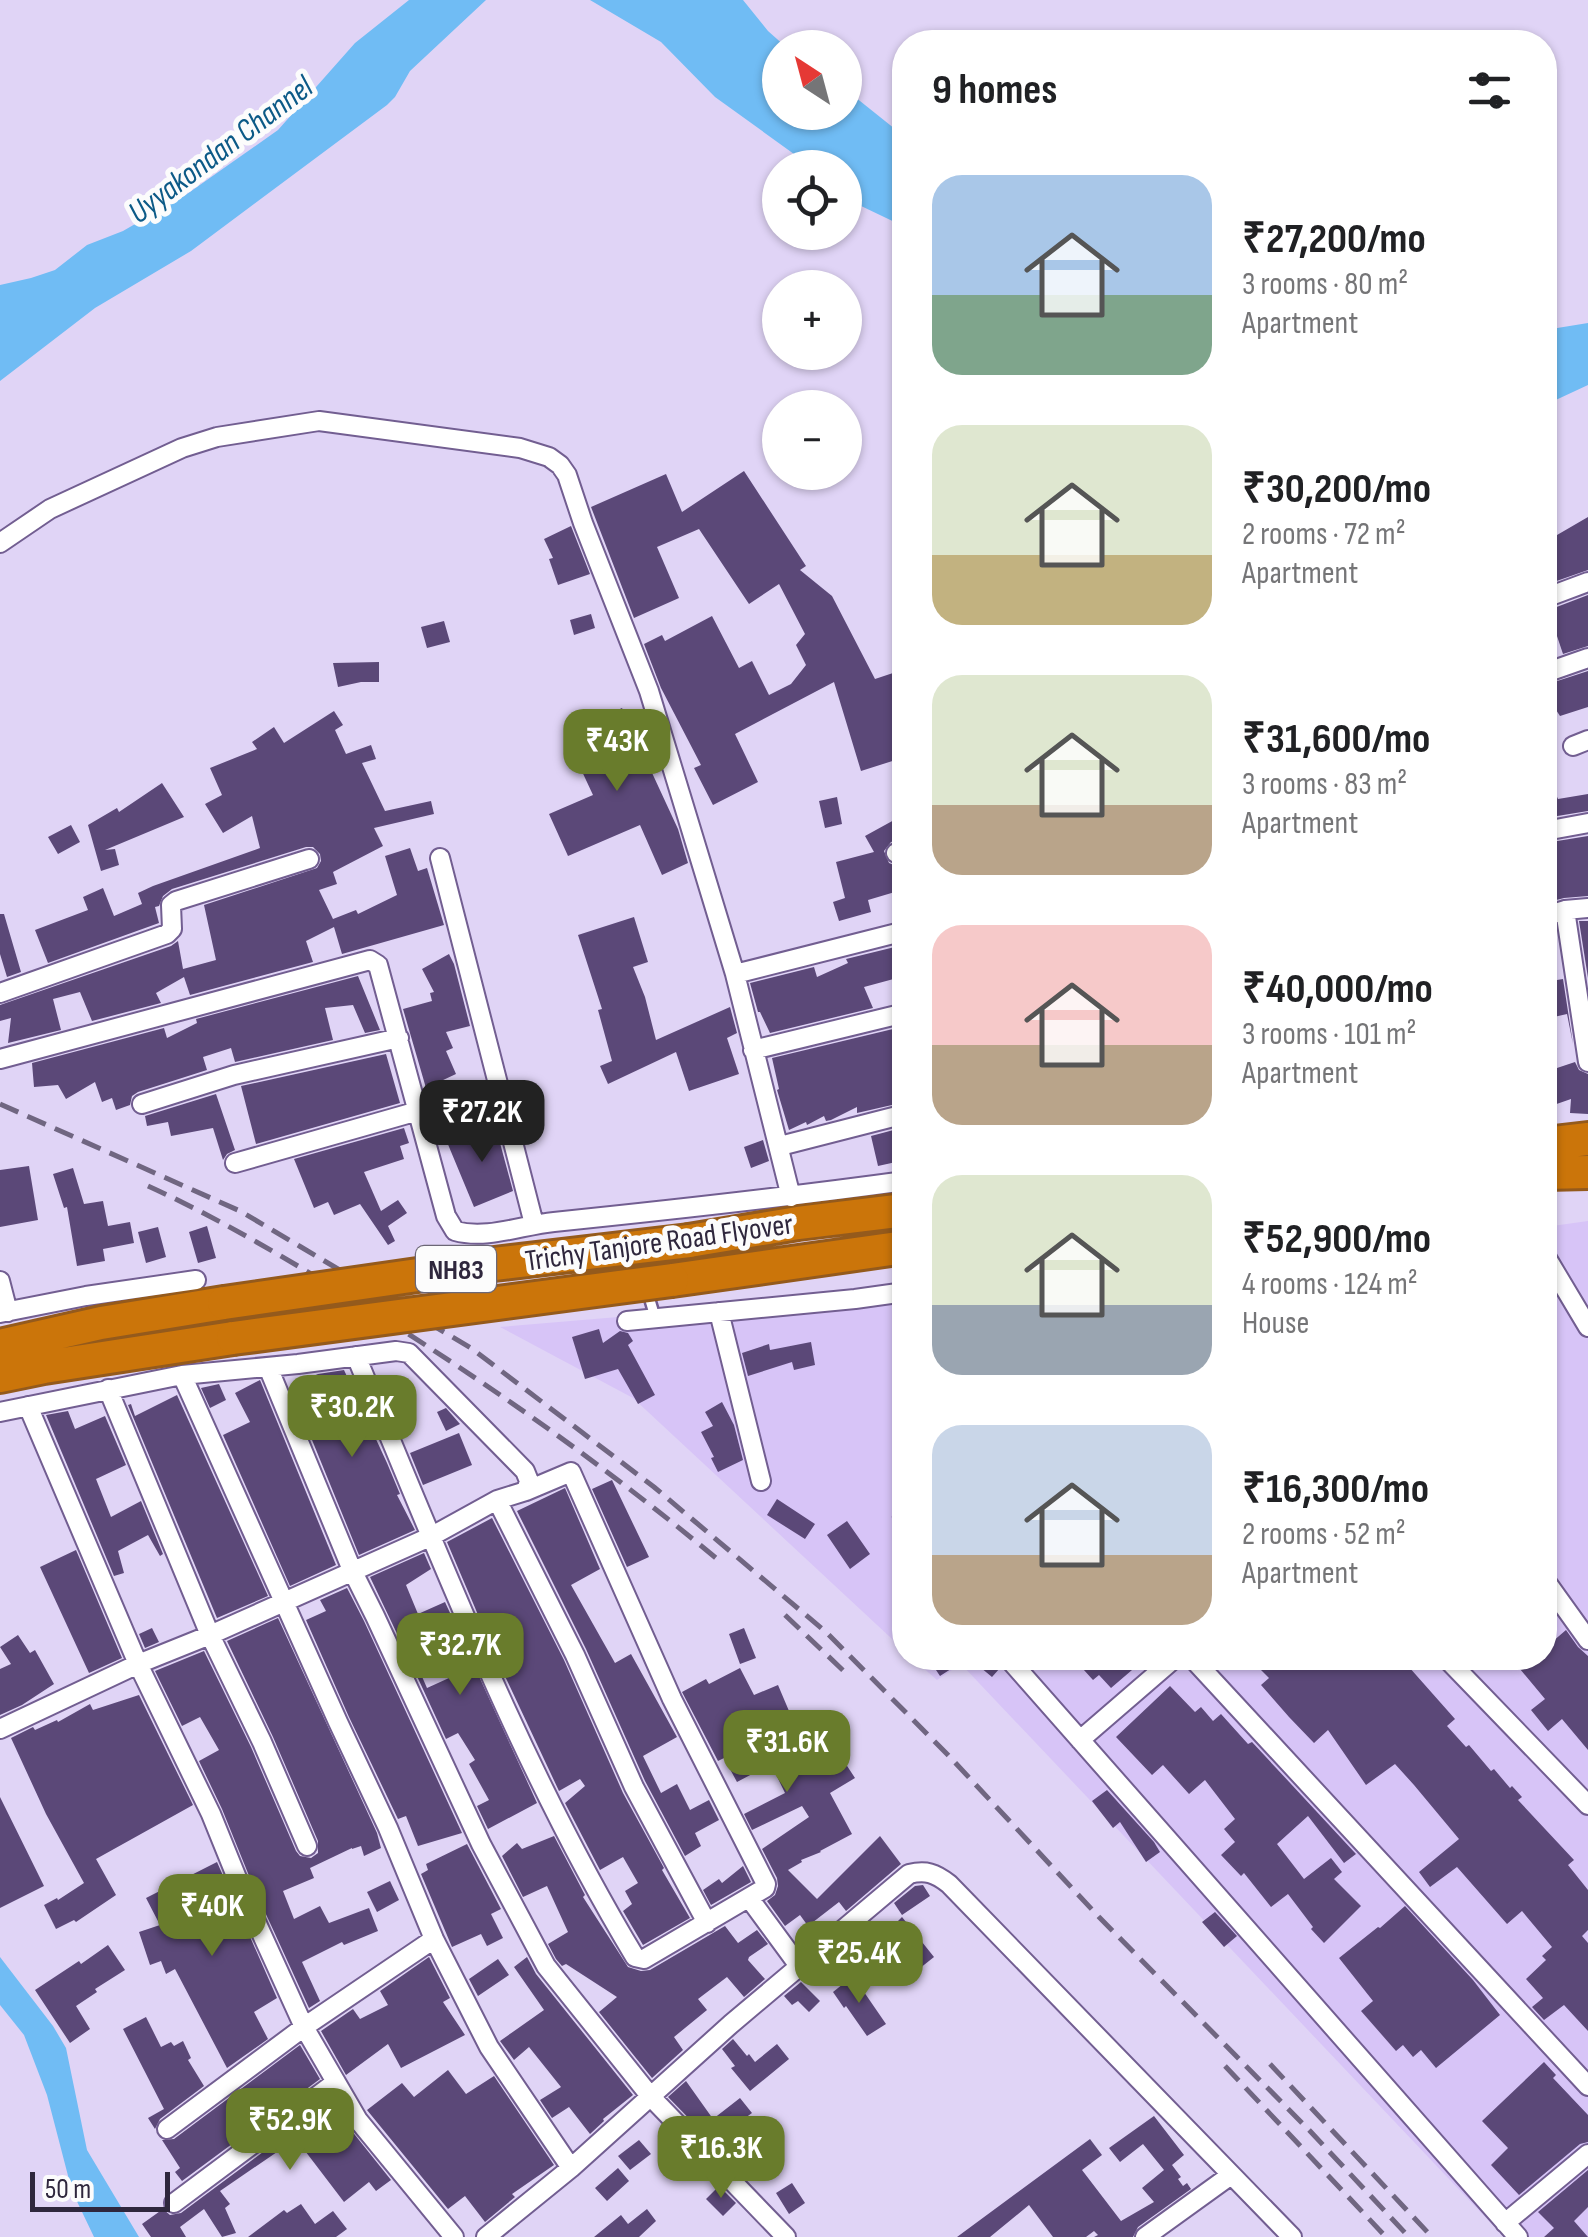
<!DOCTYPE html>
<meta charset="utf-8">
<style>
:root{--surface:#fff;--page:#f6f6f6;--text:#202124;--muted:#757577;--accent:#697c2c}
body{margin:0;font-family:"Sofia Sans Condensed",sans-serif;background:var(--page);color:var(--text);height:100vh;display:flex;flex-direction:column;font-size:38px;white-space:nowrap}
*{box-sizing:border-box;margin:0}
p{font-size:32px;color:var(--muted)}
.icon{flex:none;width:55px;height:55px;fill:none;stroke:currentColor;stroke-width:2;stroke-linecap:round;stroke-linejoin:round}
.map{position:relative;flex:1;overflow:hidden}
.details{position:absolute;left:892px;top:30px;width:665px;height:1640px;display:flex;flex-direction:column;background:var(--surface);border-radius:40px;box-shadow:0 2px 8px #0004}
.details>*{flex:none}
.needle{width:65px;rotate:324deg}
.controls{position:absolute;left:762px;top:30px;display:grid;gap:20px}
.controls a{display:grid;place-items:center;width:100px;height:100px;border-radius:50%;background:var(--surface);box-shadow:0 2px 8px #0004;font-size:50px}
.scale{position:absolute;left:30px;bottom:25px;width:140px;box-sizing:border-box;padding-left:10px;border:5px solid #2f273d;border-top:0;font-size:28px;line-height:35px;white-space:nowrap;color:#2f273d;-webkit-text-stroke:8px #fcfcfc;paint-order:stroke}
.price{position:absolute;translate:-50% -85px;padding:0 22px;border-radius:20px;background:var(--accent);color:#fff;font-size:32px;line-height:65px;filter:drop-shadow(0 2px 5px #0008)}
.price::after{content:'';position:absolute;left:50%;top:60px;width:30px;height:22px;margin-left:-15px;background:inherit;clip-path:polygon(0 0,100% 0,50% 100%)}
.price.current{background:#222;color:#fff}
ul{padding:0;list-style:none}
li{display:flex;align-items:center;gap:30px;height:250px;padding:0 40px}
li span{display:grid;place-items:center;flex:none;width:280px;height:200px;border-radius:30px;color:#555}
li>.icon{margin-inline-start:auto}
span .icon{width:120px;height:120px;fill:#fffc;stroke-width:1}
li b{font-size:42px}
h2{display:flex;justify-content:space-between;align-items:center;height:120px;padding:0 40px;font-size:42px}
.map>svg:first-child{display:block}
</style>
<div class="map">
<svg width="1588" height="2237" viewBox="0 0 1588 2237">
<rect width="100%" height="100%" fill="#e0d4f6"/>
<!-- built -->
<path fill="#d7c4f7" d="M1588 1221V2237H1504L961 1664 937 1680 912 1658H1545V1227Z
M905 1293V1651L633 1398 500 1327Z"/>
<!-- water -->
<path fill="#70bcf4" d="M409 0H486L410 71 395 97 387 105 191 251 95 308 0 381V285L31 278 55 270 87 245 123 231 187 194 278 130 355 43Z
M590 0H743L768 31 786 47 780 48V112H845V89L905 137V227L859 205 845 193V168L812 167 715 97 661 42Z
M1588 323V385L1545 405V330Z
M0 1957 53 2026 66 2048 87 2150 139 2237H94L72 2191 47 2095 24 2035 0 2005Z"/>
<!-- building -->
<path fill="#5b4878" d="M744 471 806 566 800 570 832 596 875 679 899 671 905 690V757L861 771 834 682 735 734 758 782 713 805 694 768 701 765 661 688 644 644 662 635 665 641 712 616 739 668 752 661 769 695 791 684 806 665 796 645 805 634 779 584 749 604 699 529 657 547 679 598 634 618 591 507 666 474 682 512Z
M1588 517V570L1548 584 1545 579V542Z
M571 526 590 574 558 585 549 559 553 558 544 539Z
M1588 595V646L1563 654 1555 630 1545 635V618L1556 612 1554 608Z
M591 614 595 628 574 635 570 620Z
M444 621 450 642 427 648 421 627Z
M379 662V682H361L338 687 333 663Z
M1588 671V707L1560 716 1545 693V685Z
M622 708 678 829 688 863 662 875 640 825 568 856 549 814 593 795 565 735Z
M334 711 343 725 335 730 346 754 371 745 376 759 362 763 385 811 431 801 434 814 374 828 383 846 333 872 337 884 319 890 333 919 356 910 358 914 397 895 385 856 410 848 418 871 427 868 444 925 342 954 334 927 306 941 313 962 190 995 184 977 156 993 161 1003 92 1021 80 992 53 999 61 1030 8 1043 11 1018 0 1021V1005L171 946 178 941 183 969 216 960 204 905 317 868 321 861 320 854 313 847H306L172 889 163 896 159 906 155 907 159 923 48 963 35 930 88 910 83 897 103 888 114 916 142 904 138 893 153 886 260 848 252 816 223 833 205 804 222 795 210 768 257 749 252 742 274 727 284 743Z
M1545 771 1558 799 1588 794V811L1545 818Z
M162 783 184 817 105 850 115 849 119 865 101 871 88 825 117 808 119 812Z
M837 797 842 824 825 828 819 801Z
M905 814V838L891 842 884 851 889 863 894 865 905 863V889L868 900 871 912 839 921 833 902 845 898 836 862 874 852 865 836Z
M71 825 80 842 58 854 48 837Z
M1588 836V896L1564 898 1545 903V843Z
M0 914H4L21 972 7 977 0 954Z
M634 917 648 962 633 967 645 997 656 1040 730 1007 737 1033 727 1038 739 1074 689 1091 676 1052 608 1084 600 1066 612 1061 598 1010 602 1009 578 935Z
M1579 921H1588V978Z
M903 945 905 962 898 963 901 977 864 987 873 1008 770 1033 760 1012H758L750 983 814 967 817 977 848 963 846 959Z
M449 954 454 964 470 1026 446 1032 453 1048 446 1051 456 1074 426 1088 403 1009 432 1001 430 993 434 992 422 969Z
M358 976 380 1030 365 1033 353 1005 325 1008 333 1040 235 1062 231 1048 203 1057 207 1070 138 1092 132 1096 130 1105 116 1110 112 1098 102 1102 95 1082 66 1099 58 1085 34 1087 32 1063 164 1028 167 1038 197 1023 196 1019Z
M1563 979 1573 1044 1567 1014 1545 1019V982Z
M893 1029 905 1075V1102L857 1113V1107L831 1120 826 1121 824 1116 807 1125 806 1122 789 1130 777 1090 779 1089 772 1058Z
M386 1054 400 1103 256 1144 241 1086Z
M1575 1062 1579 1070 1588 1074V1114L1570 1113 1571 1099 1545 1108V1072Z
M216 1094 235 1150 227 1154 223 1160 213 1128 171 1136 168 1122 147 1126 145 1116Z
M492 1123 500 1143 513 1191 474 1207 447 1142Z
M905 1127V1160L878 1166 871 1136Z
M404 1128 409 1143 400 1146 404 1159 364 1172 381 1211 398 1200 407 1213 388 1226 395 1241 388 1245 360 1204 334 1215 328 1202 314 1208 294 1159Z
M763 1140 769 1161 751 1168 744 1147Z
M29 1166 38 1220 0 1227V1170Z
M73 1168 84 1204 103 1201 108 1226 130 1222 134 1243 103 1249 105 1261 77 1266 67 1207 64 1208 53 1174Z
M207 1226 216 1258 198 1263 189 1232Z
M158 1227 166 1257 146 1263 138 1232Z
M599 1329 603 1343 620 1331 628 1333 633 1341 628 1345 655 1395 638 1404 618 1369 585 1379 572 1337Z
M811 1342 815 1365 794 1370 792 1362 748 1376 742 1353 769 1344 770 1350Z
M344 1370 387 1463 400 1494 397 1495 415 1530 359 1555 290 1386 318 1374Z
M260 1380 336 1565 290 1586 223 1435 250 1422 235 1393Z
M219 1384 226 1400 210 1408 201 1388Z
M177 1395 268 1596 217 1618 128 1405 131 1404 135 1416Z
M722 1402 734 1425 743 1460 718 1472 711 1458 714 1457 701 1432 713 1426 705 1412Z
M446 1408 460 1424 446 1431 437 1412Z
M68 1411 75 1429 105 1416 126 1465 96 1479 111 1517 141 1501 163 1554 160 1556 148 1535 118 1551 124 1573 114 1576 46 1415Z
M459 1433 472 1465 423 1485 410 1453Z
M612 1480 649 1557 627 1567 592 1489Z
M565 1488 600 1569 571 1585 615 1663 631 1654 677 1737 643 1756 661 1793 677 1784 690 1810 709 1800 719 1820 695 1833 701 1846 685 1856 645 1781 586 1649 517 1511Z
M777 1499 815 1524 805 1539 767 1515Z
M492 1518 564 1660 623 1793 664 1868 662 1870 690 1918 643 1945 623 1911 632 1904 625 1891 638 1883 623 1857 600 1870 565 1803 585 1786 580 1779 559 1791 496 1657 447 1542Z
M847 1521 870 1554 850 1569 827 1535Z
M76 1550 122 1658 89 1673 40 1567Z
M424 1553 431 1569 406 1585 418 1614 445 1602 537 1803 488 1829 477 1806 489 1800 469 1764 475 1760 458 1733 446 1739 416 1674 420 1672 427 1688 449 1678 464 1669 437 1625 428 1629 427 1627 401 1642 370 1577Z
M347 1588 364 1621 462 1833 418 1846 406 1816 398 1819 349 1717 306 1620 326 1611 320 1600Z
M278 1618 377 1833 381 1848 364 1856 361 1846 352 1849V1848L310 1868 314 1878 283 1891 294 1919 320 1906 329 1923 369 1908 378 1931 344 1945 342 1942 302 1962 320 2001 309 2008 254 1888 222 1809 199 1761 219 1750 200 1717 182 1726 155 1671 204 1651 251 1747 296 1851 300 1856 311 1858 318 1853V1841L273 1737 227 1641Z
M152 1628 159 1642 145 1648 139 1634Z
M744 1628 756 1658 740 1664 729 1634Z
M1566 1630 1578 1647 1588 1656V1750L1562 1719 1548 1731 1531 1710 1545 1699 1520 1669 1534 1658H1545V1648Z
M18 1635 30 1653 35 1650 54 1684 22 1705 0 1715V1669L11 1664 0 1647Z
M928 1658H968L940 1676Z
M969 1658H996L1000 1668 992 1677Z
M1073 1658H1146L1111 1688 1099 1675 1093 1680Z
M1249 1658H1401L1455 1719 1447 1726 1466 1747 1469 1745 1491 1771 1494 1769 1510 1788 1512 1786 1522 1797 1518 1800 1574 1860 1568 1865 1588 1890V1930L1582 1936 1588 1943V2031L1564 2005 1544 2020 1532 2007 1543 1998 1526 1979 1546 1960 1542 1956 1552 1947 1522 1911 1507 1924 1457 1867 1430 1887 1419 1872 1459 1839 1414 1785 1395 1764 1366 1785 1328 1730 1314 1743 1289 1717 1261 1685 1269 1678Z
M740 1668 754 1695 778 1685 789 1711 762 1722 788 1763 809 1749 812 1753 830 1740 855 1778 830 1793 852 1834 820 1851 821 1852 801 1860 802 1862 788 1870 817 1899 880 1836 901 1864 846 1911 839 1902 808 1926 800 1915 785 1926 767 1901 775 1895 778 1886 777 1878 762 1849 809 1817 802 1806 752 1830 744 1814 785 1793 771 1764 737 1782 724 1758 718 1761 682 1692 706 1679 709 1684Z
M1170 1686 1195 1712 1201 1707 1213 1721 1221 1714 1248 1744 1252 1742 1356 1854 1344 1863 1308 1816 1277 1844 1304 1879 1331 1858 1342 1872 1334 1879 1361 1906 1324 1943 1311 1929 1313 1927 1288 1894 1271 1907 1244 1873 1241 1876 1221 1855 1235 1842 1224 1829 1235 1819 1205 1780 1189 1794 1163 1765 1152 1775 1116 1737Z
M139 1695 193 1805 96 1859 116 1895 76 1922 74 1920 56 1929 44 1905 57 1898 58 1900 84 1883 46 1814 11 1738 33 1727 35 1730 57 1720 58 1722 90 1704 93 1710Z
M1107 1790 1154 1842 1160 1852 1146 1862 1120 1822 1113 1828 1092 1801Z
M0 1797 44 1886 0 1908Z
M554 1836 585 1895 583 1897 628 1967 641 1971 650 1970 725 1926 738 1943 757 1930 768 1944 749 1957 748 1960 765 1979 744 1997 727 1977 698 1999 707 2010 674 2037 683 2050 652 2078 599 2012 617 1997 566 1964 562 1966 556 1959 548 1944 568 1932 547 1886 523 1897 502 1856 517 1843 522 1849Z
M467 1844 501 1909 491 1914 503 1938 487 1946 481 1934 452 1947 421 1874 428 1870 426 1864Z
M217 1862 277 1998 254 2012 268 2039 227 2068 175 1969 166 1974 161 1961 150 1965 139 1932 160 1925 146 1898Z
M743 1866 751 1882 711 1905 703 1890 719 1879 722 1883Z
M390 1881 399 1900 377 1912 367 1892Z
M923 1885 930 1896 902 1915 894 1903 915 1886Z
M1405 1906 1473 1980 1500 2015 1436 2068 1421 2050 1413 2057 1403 2045 1396 2051 1361 2011 1373 2001 1339 1958 1378 1927 1380 1928Z
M1215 1912 1237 1936 1224 1947 1202 1922Z
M902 1917 934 1957 905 1980 875 1944Z
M855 1936 873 1960 849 1977 833 1955Z
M108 1945 125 1970 95 1989 97 1992 76 2006 90 2029 70 2043 35 1990 79 1961 81 1964Z
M429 1957 450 1998 443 2002 465 2035 401 2068 388 2044 346 2075 321 2031 353 2009 360 2019 388 2005 380 1991Z
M527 1957 536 1974 633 2095 603 2119 604 2121 590 2134 569 2107 552 2118 540 2100 561 2087 529 2047 514 2060 500 2041 544 2010 514 1967Z
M498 1959 509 1975 478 1996 469 1979Z
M853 1976 886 2024 867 2036 846 2006 844 2008 833 1992Z
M801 1982 820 2001 809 2012 798 2001 792 2005 784 1996Z
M146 2017 161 2047 171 2042 174 2046 183 2041 191 2058 188 2060 204 2086 160 2119 155 2129 148 2118 164 2109 123 2029Z
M733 2039 747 2056 749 2054 755 2062 777 2044 789 2059 750 2091 731 2068 735 2066 722 2049Z
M300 2045 320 2079 182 2181 175 2172 180 2168 162 2140 174 2139Z
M1544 2062 1556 2075 1553 2078 1588 2115V2142L1580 2144 1519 2195 1491 2165 1508 2148 1482 2121Z
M448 2070 466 2094 494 2076 554 2165 512 2194 515 2197 485 2222 465 2196 448 2209 367 2110 402 2083 414 2097Z
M686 2081 713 2119 740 2098 752 2113 712 2142 668 2097Z
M325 2106 342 2128 347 2125 391 2180 376 2191 369 2182 344 2202 296 2139 220 2191 230 2204 225 2208 236 2233 222 2237 204 2209 180 2227 186 2237H151L142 2224 163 2209 170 2215 181 2213Z
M1154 2116 1184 2155 1172 2165 1181 2177 1178 2179 1183 2186 1187 2183 1191 2189 1138 2227 1133 2237H1094L1098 2235 1094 2231 1086 2237H1053L1029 2205 990 2237H957L1090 2139 1102 2155 1082 2170 1121 2221 1154 2202 1142 2188 1164 2170 1143 2144 1120 2162 1109 2148Z
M639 2140 651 2154 630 2170 618 2156Z
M618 2168 629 2181 607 2201 595 2188Z
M1588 2170V2207L1574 2221 1588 2237H1544L1554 2228 1538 2212Z
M792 2183 805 2203 789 2214 776 2193Z
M719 2186 736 2203 723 2216 706 2199Z
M301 2204 315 2224 333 2211 347 2229 336 2237H248L284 2210 287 2213Z
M647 2209 656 2221 639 2237H594L621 2215 628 2224Z"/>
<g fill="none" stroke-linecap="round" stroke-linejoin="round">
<!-- lane casing -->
<g stroke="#725e91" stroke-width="14">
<path id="lane" d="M637 1256 655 1317"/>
</g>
<!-- street casing -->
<g stroke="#725e91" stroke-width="22">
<path id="street" d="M0 543 50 509 182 448 217 437 319 421 520 448 549 457 560 465 567 475 583 523 649 691 735 974 791 1197
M1545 598 1588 582
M1545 673 1588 658
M1573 746 1588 740
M1545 831 1588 823
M896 853 905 850
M440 858 534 1224
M1565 910 1588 1062
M1545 916 1565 910 1588 908
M735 974 905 931
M0 993 167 934 172 929 171 905 176 901 309 859
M753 1050 905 1013
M0 1059 370 960 378 965 446 1216 455 1231C487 1240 522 1225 554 1222 671 1210 788 1197 905 1181
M142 1104 234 1075 399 1038
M780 1146 905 1114
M235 1163 418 1111
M1545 1255 1588 1327
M0 1281 8 1312
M719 1312 761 1481
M0 1313 86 1296 196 1280
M627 1321 855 1299 905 1292
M356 1356C441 1559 521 1768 635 1957L644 1959 765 1888 766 1884 672 1699 571 1472 526 1491
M268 1367 352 1570 375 1616 481 1844 546 1966 651 2097 786 2237
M182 1375 338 1722 388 1828 434 1939 489 2047 571 2168
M108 1389 210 1635 262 1742 307 1846
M28 1406 138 1664 211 1814 243 1893 304 2027 358 2120 454 2237
M0 1412 182 1375 298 1364 396 1351 409 1353 525 1471 529 1481 526 1491 497 1500 432 1536 210 1635 138 1664 0 1729
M497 1500 575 1655 634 1787 707 1923
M905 1515 903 1517 905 1521
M1545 1580 1588 1640
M1008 1658 1518 2237
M1192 1658 1588 2086
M1446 1658 1588 1805
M1080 1740 1175 1658
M749 1898 799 1966
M167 2129 304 2027 434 1939
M174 2203 336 2082
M1505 2223 1588 2154
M486 2237 571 2168 731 2024 909 1874C926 1870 935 1873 949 1884L1292 2237
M1145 2237 1231 2175"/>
</g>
<!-- highway casing -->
<g stroke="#945a1c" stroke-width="38">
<path id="highway" d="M1545 1144 1588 1139
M1545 1173 1588 1172
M689 1241 798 1223 905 1210
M672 1280 905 1247
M0 1346 101 1323 224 1303
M0 1376 44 1367 233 1338"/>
</g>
<!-- lane -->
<use href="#lane" stroke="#fff" stroke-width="9"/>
<!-- street -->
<use href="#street" stroke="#fff" stroke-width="18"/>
<!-- highway -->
<use href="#highway" stroke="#cb750a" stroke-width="32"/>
<!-- rail -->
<path stroke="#706681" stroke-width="5" stroke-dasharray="20 10" stroke-linecap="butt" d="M0 1104 240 1211 301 1247 471 1348 654 1487 826 1632 948 1755 1099 1917 1310 2131 1409 2237
M148 1186C218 1218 284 1257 349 1297 477 1375 600 1462 716 1558
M785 1615 850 1677
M1270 2064 1432 2237
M1225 2066 1386 2237"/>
<!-- highway-bridge casing -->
<g stroke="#945a1c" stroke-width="38" stroke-linecap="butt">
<path id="highway-bridge" d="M224 1303 494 1264 689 1241
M233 1338 672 1280"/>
</g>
<!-- highway-bridge -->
<use href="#highway-bridge" stroke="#cb750a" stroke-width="32"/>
</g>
<g text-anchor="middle" stroke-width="10" stroke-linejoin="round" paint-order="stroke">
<!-- shield labels -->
<rect fill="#fcfcfc" stroke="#6c6776" stroke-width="2.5" x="416" y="1246" width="80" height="46" rx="8"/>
<g font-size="28" font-weight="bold" fill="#2f273d">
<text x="456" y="1279">NH83</text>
</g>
<!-- street labels -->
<g font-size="30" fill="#2f273d" stroke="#fcfcfc">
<text transform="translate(659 1242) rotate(-8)" y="10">Trichy Tanjore Road Flyover</text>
</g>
<!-- water labels -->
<g font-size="32" font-style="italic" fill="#0c5a87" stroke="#fcfcfc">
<text transform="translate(220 149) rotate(-37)" y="11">Uyyakondan Channel</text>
</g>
</g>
</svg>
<div class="controls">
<a><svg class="needle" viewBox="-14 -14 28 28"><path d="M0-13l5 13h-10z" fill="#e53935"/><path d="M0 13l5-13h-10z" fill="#757577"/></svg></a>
<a><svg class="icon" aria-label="locate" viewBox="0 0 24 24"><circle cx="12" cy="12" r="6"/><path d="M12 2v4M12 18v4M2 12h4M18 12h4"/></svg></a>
<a>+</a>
<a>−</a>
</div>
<div class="scale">50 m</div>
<b class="price" style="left:617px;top:794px">₹43K</b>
<b class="price current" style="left:482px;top:1165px">₹27.2K</b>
<b class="price" style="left:352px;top:1460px">₹30.2K</b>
<b class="price" style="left:460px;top:1698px">₹32.7K</b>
<b class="price" style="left:787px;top:1795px">₹31.6K</b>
<b class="price" style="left:212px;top:1959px">₹40K</b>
<b class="price" style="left:859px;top:2006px">₹25.4K</b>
<b class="price" style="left:290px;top:2173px">₹52.9K</b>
<b class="price" style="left:721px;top:2201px">₹16.3K</b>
<section class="details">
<h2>9 homes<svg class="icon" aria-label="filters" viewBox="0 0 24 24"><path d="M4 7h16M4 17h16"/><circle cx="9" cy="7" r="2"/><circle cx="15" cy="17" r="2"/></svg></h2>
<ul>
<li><span style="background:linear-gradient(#a9c7e8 60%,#7fa58c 0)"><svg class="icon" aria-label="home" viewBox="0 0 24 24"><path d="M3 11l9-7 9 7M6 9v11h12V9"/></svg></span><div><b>₹27,200/mo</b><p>3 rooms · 80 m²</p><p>Apartment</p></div></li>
<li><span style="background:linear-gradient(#dfe7d0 65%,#c2b280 0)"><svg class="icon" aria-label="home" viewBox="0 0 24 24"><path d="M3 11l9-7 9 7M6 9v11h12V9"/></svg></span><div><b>₹30,200/mo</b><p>2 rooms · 72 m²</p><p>Apartment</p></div></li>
<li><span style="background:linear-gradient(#dfe7d0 65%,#b9a48a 0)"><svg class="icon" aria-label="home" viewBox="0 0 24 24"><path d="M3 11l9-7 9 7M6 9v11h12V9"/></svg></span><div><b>₹31,600/mo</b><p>3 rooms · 83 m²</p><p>Apartment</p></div></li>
<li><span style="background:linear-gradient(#f6c9c9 60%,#b9a48a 0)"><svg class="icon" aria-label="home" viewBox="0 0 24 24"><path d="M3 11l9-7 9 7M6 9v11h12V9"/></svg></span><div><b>₹40,000/mo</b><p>3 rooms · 101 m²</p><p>Apartment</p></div></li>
<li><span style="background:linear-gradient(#dfe7d0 65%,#9aa5b1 0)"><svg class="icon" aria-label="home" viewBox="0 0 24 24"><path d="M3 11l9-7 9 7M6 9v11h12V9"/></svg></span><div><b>₹52,900/mo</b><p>4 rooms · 124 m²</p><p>House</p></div></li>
<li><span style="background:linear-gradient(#c9d6e8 65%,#b9a48a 0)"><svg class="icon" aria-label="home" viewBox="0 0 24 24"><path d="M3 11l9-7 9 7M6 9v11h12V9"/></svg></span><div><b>₹16,300/mo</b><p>2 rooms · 52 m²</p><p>Apartment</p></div></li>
</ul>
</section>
</div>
